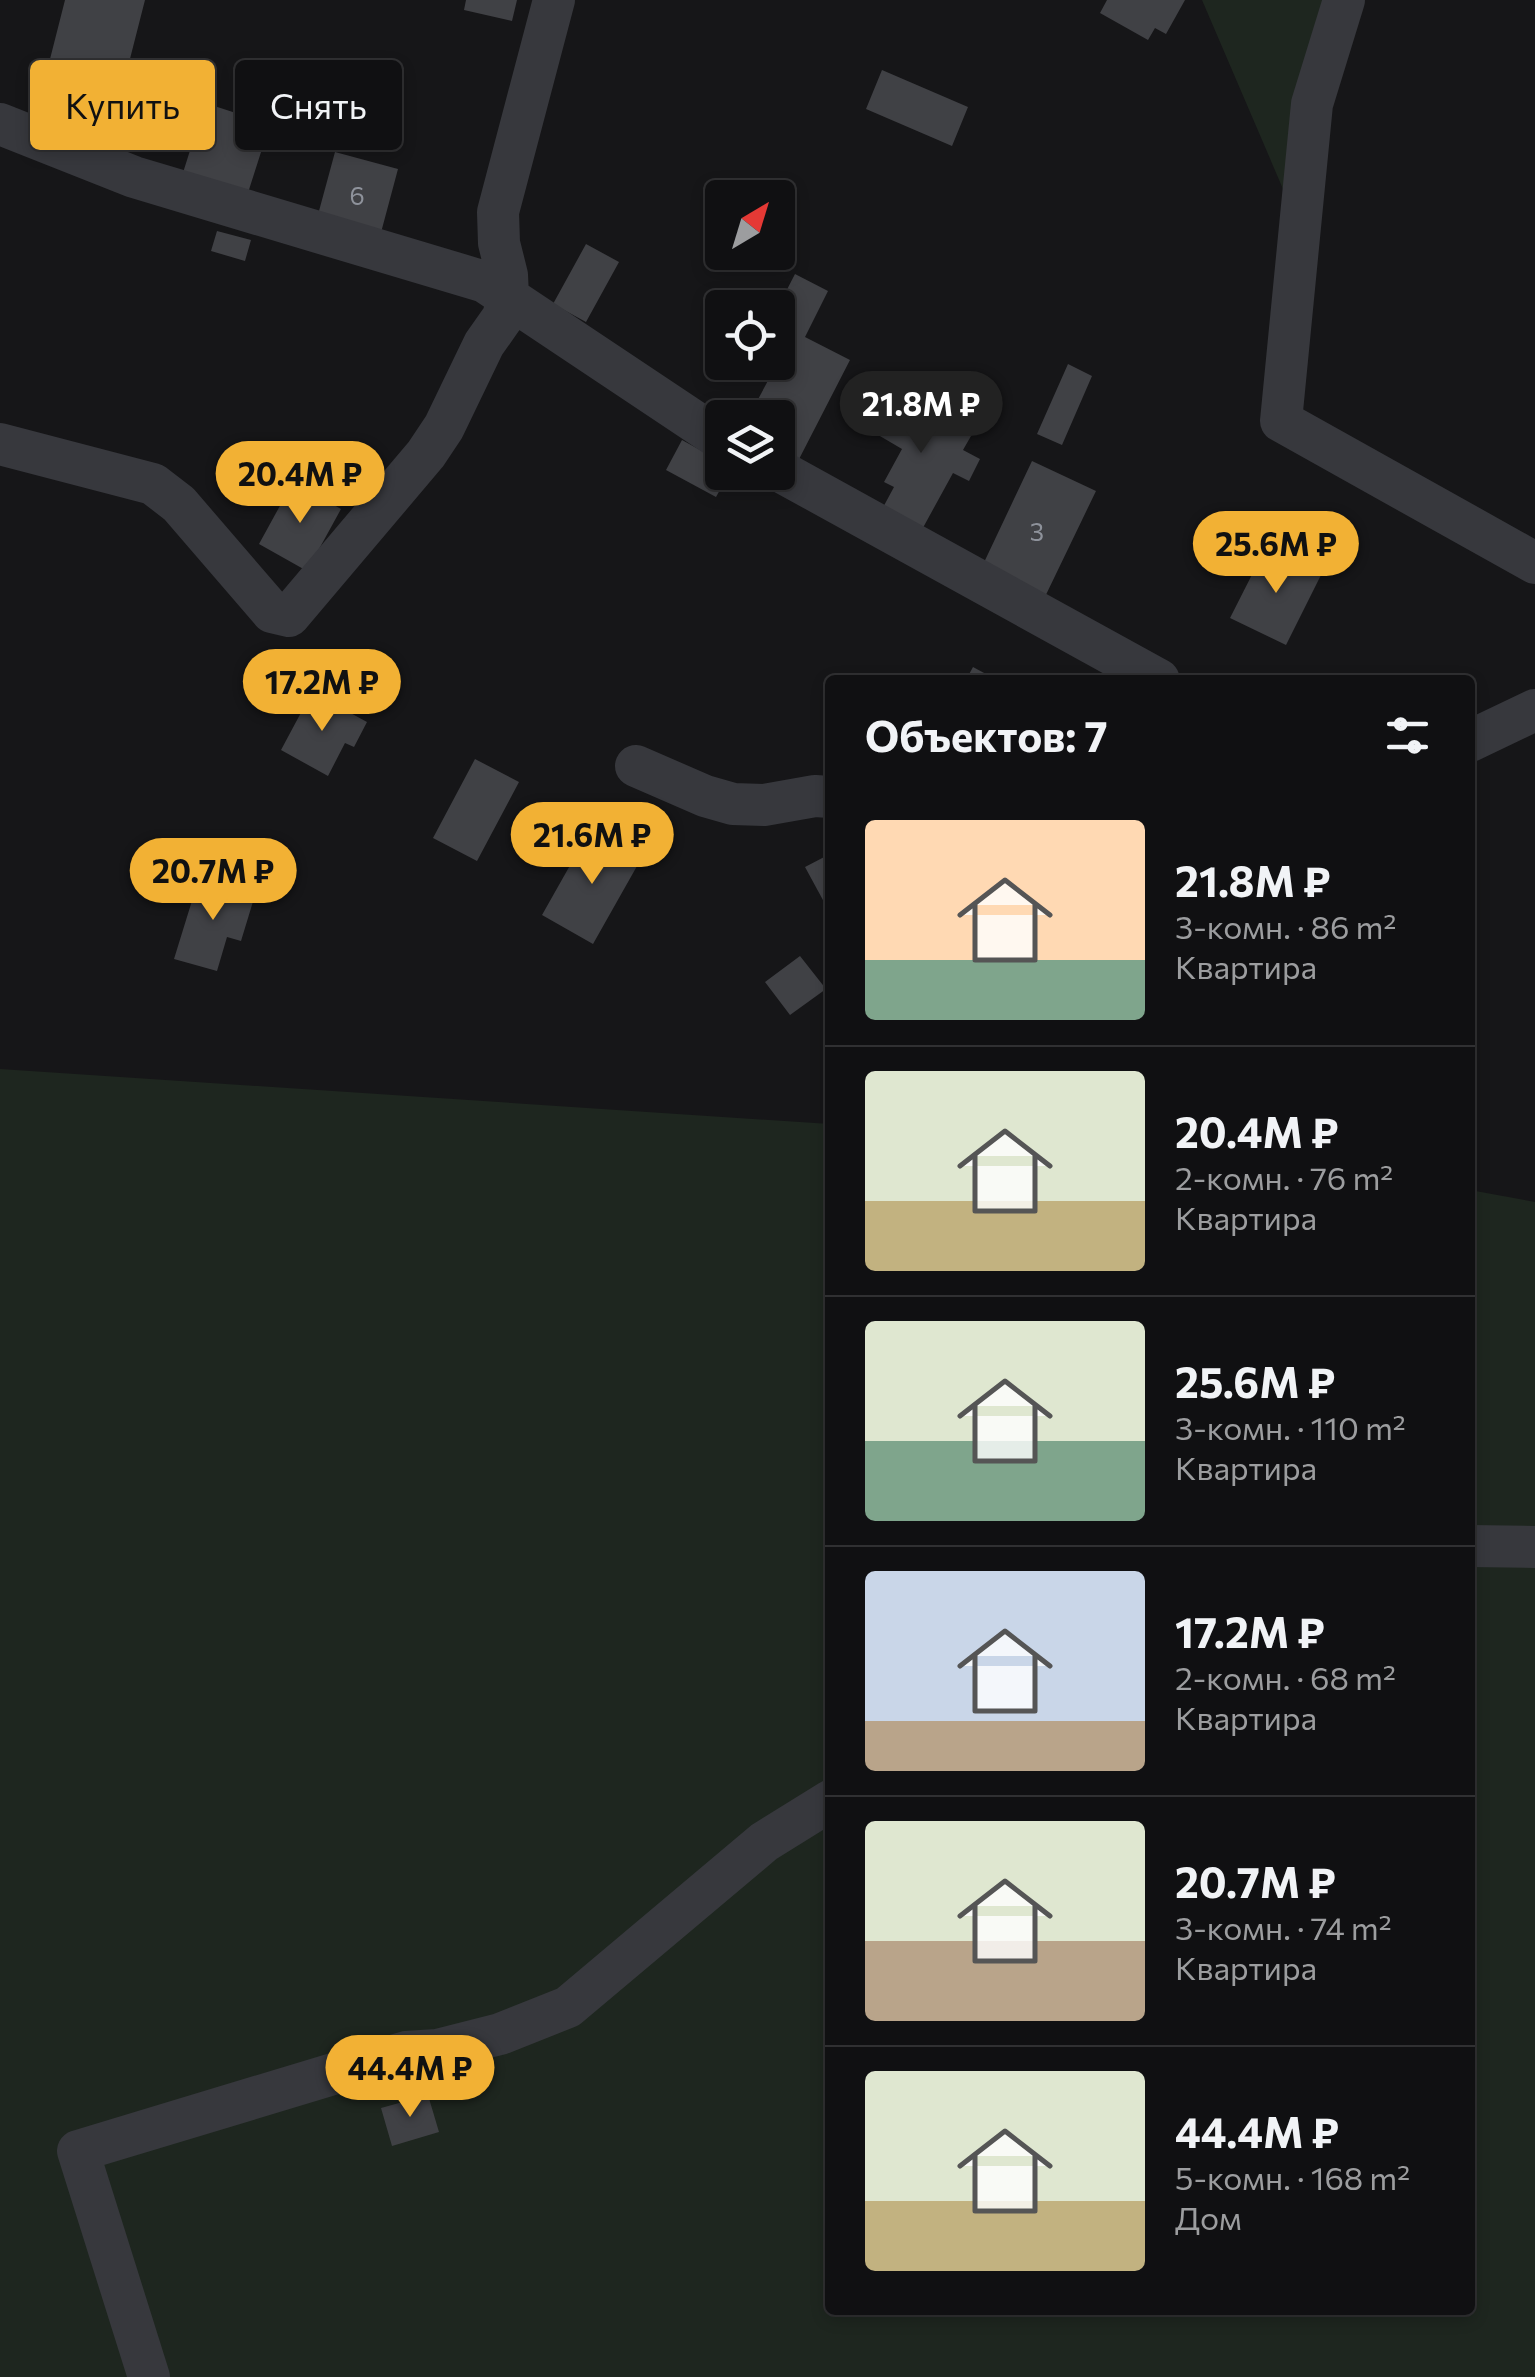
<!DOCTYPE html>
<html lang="ru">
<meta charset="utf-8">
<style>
:root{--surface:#101012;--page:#19191b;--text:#f1f3f6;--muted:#9c9d9f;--line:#303032;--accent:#f2b134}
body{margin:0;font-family:Commissioner,sans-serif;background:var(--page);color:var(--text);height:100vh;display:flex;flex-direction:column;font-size:38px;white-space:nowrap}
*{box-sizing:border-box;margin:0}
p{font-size:32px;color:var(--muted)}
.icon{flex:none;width:55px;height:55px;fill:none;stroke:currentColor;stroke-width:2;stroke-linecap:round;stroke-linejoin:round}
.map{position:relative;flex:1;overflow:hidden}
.panel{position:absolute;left:825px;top:675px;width:650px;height:1640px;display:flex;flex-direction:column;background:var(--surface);border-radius:10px;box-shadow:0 5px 15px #0003,0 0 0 2px var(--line)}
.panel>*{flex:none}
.guide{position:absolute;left:30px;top:60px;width:645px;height:90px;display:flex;gap:20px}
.needle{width:65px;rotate:38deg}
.controls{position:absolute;left:705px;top:180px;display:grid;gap:20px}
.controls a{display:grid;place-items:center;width:90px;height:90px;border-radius:10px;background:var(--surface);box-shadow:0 5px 15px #0003,0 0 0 2px var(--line);font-size:50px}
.price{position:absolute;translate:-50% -85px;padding:0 22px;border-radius:35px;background:var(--accent);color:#111;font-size:32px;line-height:65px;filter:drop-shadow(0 2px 5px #0008)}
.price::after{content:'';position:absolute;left:50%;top:60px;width:30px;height:22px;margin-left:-15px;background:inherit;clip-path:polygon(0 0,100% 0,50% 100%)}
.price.active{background:#222;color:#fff}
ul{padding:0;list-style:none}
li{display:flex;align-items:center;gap:30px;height:250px;padding:0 40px}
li+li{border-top:2px solid var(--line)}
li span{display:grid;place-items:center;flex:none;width:280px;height:200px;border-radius:10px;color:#555}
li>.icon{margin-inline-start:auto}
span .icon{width:120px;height:120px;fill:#fffc;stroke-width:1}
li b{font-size:42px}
h2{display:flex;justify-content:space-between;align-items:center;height:120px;padding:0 40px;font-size:42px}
.chip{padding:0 35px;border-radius:10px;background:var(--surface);box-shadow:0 5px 15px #0003,0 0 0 2px var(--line);font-size:35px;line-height:90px}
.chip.active{background:var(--accent);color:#111}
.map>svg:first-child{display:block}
</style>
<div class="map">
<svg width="1535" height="2377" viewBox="0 0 1535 2377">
<rect width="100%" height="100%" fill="#161618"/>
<!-- green -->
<path fill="#1e261f" d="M1202 0H1323L1292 210Z
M0 1069 830 1124V2310H1470V1190L1535 1202V2377H0Z"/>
<!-- building -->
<path fill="#404145" d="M65 0H145L108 145 33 126Z
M466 0H517L512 21 464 10Z
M1107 0H1185L1166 34 1155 28 1148 40 1100 13Z
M882 70 968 107 952 146 866 109Z
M205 103 270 124 246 199 181 179Z
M335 152 398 169 379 240 316 222Z
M217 231 251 240 245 261 211 251Z
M586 244 619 262 586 322 553 304Z
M795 274 828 291 805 337 850 360 796 465 778 456V418H748L778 362V307Z
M1068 364 1092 376 1062 445 1037 434Z
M893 384 975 429 963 450 980 459 969 481 953 473 919 535 880 513 894 487 884 482 902 449 868 429Z
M682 440 722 462V472H730L716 497 666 470Z
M1032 461 1096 491 1042 603 979 573Z
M293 482 341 509 307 571 259 544Z
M1266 547 1321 575 1286 645 1230 618Z
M973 667 997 680H966Z
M312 692 367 722 354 747 345 743 328 776 281 750Z
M475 759 519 782 477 861 433 838Z
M590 830 641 859 593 944 542 915Z
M830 854V913L805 867Z
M199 878 255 895 241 941 227 937 217 971 174 959Z
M800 956 826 989 790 1015 765 982Z
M428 2095 439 2132 392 2146 381 2108Z"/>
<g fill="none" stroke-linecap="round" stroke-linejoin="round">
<!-- minor -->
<path stroke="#37383d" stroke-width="42" d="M1344 0 1312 104 1281 421 1535 563
M0 124 134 177 485 282 722 440
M0 444 153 484 179 504 272 612 289 616 426 454 444 427 484 344 503 317 508 297 507 275 499 243 498 212 554 0
M778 470 1159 680
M1470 741 1535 710
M636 766 705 796 733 804 764 805 815 796 830 797
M1470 1546 1535 1547
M149 2377 78 2151 406 2052 437 2050 500 2034 568 2007 764 1842 830 1801"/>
</g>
<g text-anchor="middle" stroke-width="9" stroke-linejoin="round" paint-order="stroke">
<!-- number labels -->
<g font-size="25" fill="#8e929b">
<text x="357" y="205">6</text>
<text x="1037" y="541">3</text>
</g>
</g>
</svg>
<div class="controls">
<a><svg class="needle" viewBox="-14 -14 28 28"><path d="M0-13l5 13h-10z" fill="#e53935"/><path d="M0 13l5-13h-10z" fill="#9c9d9f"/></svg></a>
<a><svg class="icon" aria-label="locate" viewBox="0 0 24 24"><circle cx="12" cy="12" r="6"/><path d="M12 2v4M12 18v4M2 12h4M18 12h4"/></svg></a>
<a><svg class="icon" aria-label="layers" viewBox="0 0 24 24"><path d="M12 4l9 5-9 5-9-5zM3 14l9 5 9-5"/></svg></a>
</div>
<b class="price active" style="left:921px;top:456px">21.8M ₽</b>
<b class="price" style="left:300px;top:526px">20.4M ₽</b>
<b class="price" style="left:1276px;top:596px">25.6M ₽</b>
<b class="price" style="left:322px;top:734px">17.2M ₽</b>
<b class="price" style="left:592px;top:887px">21.6M ₽</b>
<b class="price" style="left:213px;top:923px">20.7M ₽</b>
<b class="price" style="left:410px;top:2120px">44.4M ₽</b>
<div class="guide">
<a class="chip active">Купить</a>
<a class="chip">Снять</a>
</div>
<section class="panel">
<h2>Объектов: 7<svg class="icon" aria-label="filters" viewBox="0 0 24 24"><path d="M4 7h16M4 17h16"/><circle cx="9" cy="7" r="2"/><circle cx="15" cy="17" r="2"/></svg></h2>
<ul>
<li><span style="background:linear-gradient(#ffd9b3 70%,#7fa58c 0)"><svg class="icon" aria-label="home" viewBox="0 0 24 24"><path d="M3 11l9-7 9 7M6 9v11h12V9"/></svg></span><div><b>21.8M ₽</b><p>3-комн. · 86 m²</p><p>Квартира</p></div></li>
<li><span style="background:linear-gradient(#dfe7d0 65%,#c2b280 0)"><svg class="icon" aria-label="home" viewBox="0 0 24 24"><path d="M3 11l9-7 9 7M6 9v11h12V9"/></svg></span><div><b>20.4M ₽</b><p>2-комн. · 76 m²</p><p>Квартира</p></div></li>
<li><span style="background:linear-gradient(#dfe7d0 60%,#7fa58c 0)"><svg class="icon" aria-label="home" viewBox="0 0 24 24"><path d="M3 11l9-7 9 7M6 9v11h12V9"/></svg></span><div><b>25.6M ₽</b><p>3-комн. · 110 m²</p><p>Квартира</p></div></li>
<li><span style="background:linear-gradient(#c9d6e8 75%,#b9a48a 0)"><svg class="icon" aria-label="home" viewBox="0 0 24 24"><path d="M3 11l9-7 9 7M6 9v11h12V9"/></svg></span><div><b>17.2M ₽</b><p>2-комн. · 68 m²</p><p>Квартира</p></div></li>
<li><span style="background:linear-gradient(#dfe7d0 60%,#b9a48a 0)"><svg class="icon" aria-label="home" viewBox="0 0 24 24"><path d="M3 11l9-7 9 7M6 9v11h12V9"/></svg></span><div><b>20.7M ₽</b><p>3-комн. · 74 m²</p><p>Квартира</p></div></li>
<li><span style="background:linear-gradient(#dfe7d0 65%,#c2b280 0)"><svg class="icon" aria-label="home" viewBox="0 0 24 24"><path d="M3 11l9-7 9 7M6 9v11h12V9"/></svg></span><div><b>44.4M ₽</b><p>5-комн. · 168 m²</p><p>Дом</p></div></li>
</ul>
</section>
</div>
